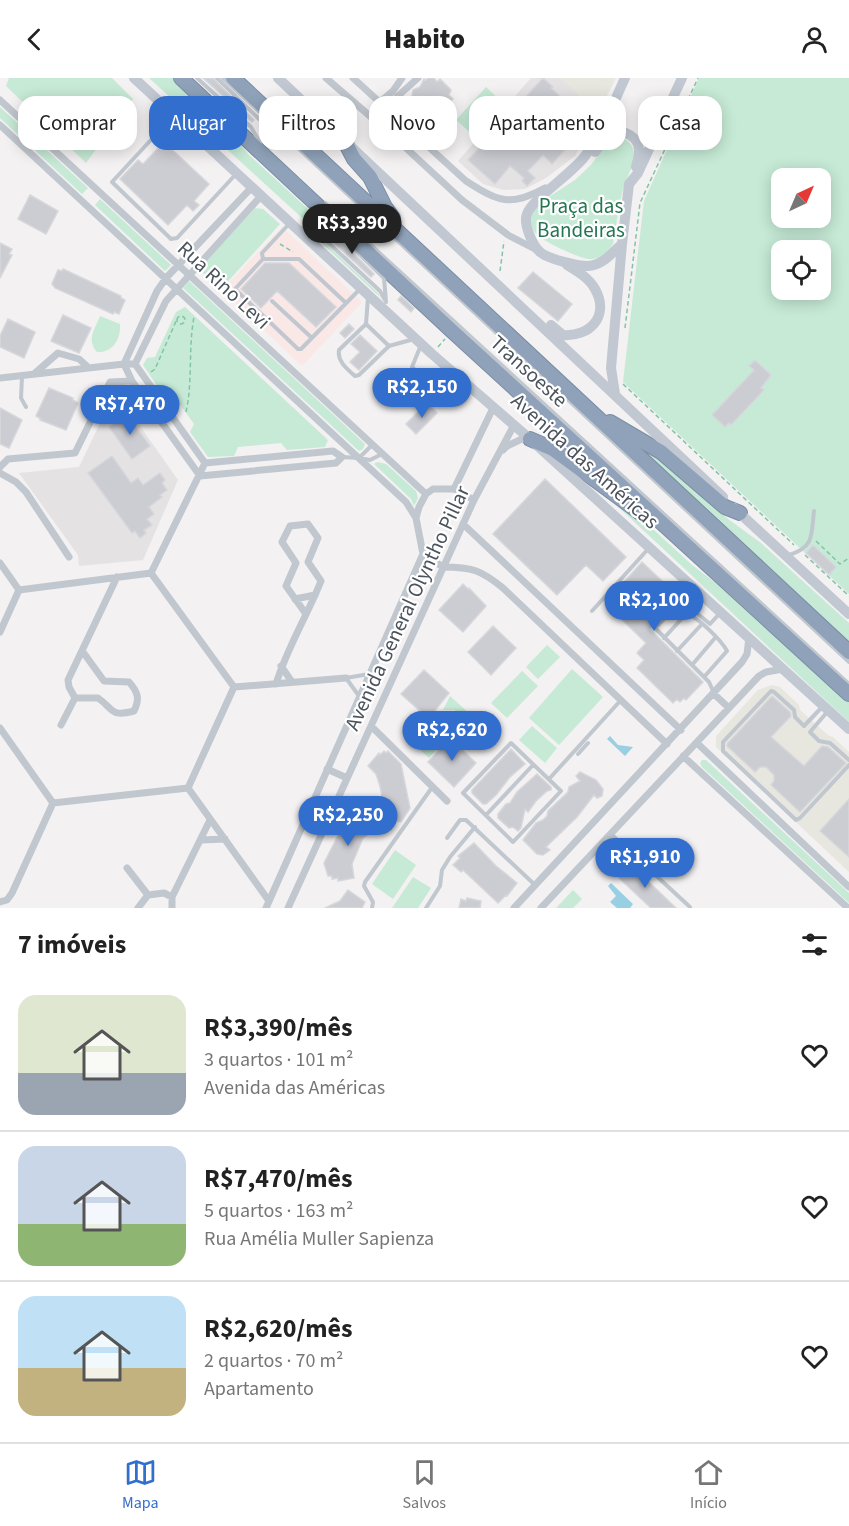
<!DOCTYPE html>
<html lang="pt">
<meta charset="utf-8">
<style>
:root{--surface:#fff;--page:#f2f2f2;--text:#222;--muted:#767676;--line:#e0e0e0;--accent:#316ecd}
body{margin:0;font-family:"Source Sans 3",sans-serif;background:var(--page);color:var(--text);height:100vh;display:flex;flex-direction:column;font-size:22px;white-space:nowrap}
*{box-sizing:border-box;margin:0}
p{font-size:20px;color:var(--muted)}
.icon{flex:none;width:33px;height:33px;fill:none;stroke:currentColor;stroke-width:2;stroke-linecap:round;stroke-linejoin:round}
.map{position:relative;height:830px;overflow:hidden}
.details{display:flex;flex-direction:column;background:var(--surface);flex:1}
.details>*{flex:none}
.hud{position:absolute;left:18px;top:18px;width:813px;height:54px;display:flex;gap:12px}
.needle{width:39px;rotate:44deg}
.fabs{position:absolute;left:771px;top:90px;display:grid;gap:12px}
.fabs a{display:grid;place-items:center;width:60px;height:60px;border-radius:12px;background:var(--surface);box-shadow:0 3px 15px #0003;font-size:30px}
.price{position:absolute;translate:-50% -51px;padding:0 14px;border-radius:21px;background:var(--accent);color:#fff;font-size:20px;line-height:39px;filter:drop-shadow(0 2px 3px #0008)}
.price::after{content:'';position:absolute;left:50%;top:36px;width:18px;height:14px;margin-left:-9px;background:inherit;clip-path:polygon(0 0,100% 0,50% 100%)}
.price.selected{background:#222;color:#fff}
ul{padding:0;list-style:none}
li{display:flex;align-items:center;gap:18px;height:150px;padding:0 18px}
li+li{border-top:2px solid var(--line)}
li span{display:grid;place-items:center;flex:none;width:168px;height:120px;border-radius:18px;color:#555}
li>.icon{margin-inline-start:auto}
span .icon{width:72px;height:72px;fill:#fffc;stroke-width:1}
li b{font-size:26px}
h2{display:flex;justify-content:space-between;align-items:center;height:72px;padding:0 18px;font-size:26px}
.chip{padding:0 21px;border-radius:18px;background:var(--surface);box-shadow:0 3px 15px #0003;font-size:21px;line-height:54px}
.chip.selected{background:var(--accent);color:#fff}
header{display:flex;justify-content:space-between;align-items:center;height:78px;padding:0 18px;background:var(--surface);font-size:27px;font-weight:800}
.tab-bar{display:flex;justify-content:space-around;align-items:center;height:84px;border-top:2px solid var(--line);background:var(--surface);font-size:16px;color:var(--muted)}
.tab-bar a{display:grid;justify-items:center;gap:3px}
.tab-bar .selected{color:var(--accent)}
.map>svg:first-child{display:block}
</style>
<header><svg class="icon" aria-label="back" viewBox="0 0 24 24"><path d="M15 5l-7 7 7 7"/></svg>Habito<svg class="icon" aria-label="person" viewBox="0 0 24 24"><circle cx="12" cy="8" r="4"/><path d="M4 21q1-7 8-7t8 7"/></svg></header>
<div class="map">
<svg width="849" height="830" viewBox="0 0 849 830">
<rect width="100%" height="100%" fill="#f3f1f1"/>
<!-- commercial -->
<path fill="#e8e7df" d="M561 0H616L598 35Z
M772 607 780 609 799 627 800 632 828 657 833 659 849 674V794L716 669V658L758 612Z"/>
<!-- education -->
<path fill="#e4e2e2" d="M531 0H561L598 35 575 78 546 100 525 111 503 112 483 106 458 83Z
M113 318 121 321 178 402 143 482 79 488 78 477 19 395 79 389Z"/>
<!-- medical -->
<path fill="#f9e8e6" d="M282 149 362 224 302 288 222 212Z"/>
<!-- green -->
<path fill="#c6ead6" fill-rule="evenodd" d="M9 0H112L133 21 86 85 6 8Z
M149 0H173L222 45 249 77 309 132 307 140 303 141 300 138Z
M699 0H849V516L623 304 644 123ZM782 100H820V140H782ZM782 172H820V212H782Z
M486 9 503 25 473 57 456 42Z
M0 29 88 110 82 116 0 40Z
M619 59C627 61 633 66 634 75 635 88 625 101 622 115 618 131 616 149 613 166 608 174 601 181 590 181 580 181 545 164 537 157 532 152 531 145 530 139L541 124 575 102 591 87 606 66 611 61Z
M100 121 171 187 165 193 95 127Z
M255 130 263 131 280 146 221 211 199 191Z
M315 159 323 163 377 214 381 220Z
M189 203 365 366 363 371 359 373 183 210Z
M185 229 328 362 325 369 287 372 281 365 238 369 234 378 208 379 190 354 194 346 172 315H162L143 287 147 280 155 279 176 234Z
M100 238 120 246C121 261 113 275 97 274 86 262 95 251 100 238Z
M625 356 667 384 728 441 761 465 849 545V568Z
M377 384 386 386 416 413 418 420 414 428 411 421 374 386Z
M599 411 655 453 691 486 740 524 849 622V644Z
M547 567 560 579 538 601 526 589Z
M572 591 603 619 559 667 529 640Z
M522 593 538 608 507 640 491 625Z
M450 618 471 637 450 660 447 657V649H454L455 632H443Z
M417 639 444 663 429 680 402 655Z
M532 648 557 670 545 685 519 662Z
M702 682H706L849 815V825L702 689 700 685Z
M395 772 416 787 393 821 372 806Z
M413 799 431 810 418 830H392Z
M573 812 582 821 573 830H556Z"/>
<!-- water -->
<path fill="#99cfe2" d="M610 658 618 667 633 669 625 678 607 661Z
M611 805 633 826 630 830H617L610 824 616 818 608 808Z"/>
<!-- building -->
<path fill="#cccdd3" stroke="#d6d7db" stroke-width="1.5" d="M203 0H213L254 42 252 44Z
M428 0H434L437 4 440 1 451 12 449 17 453 21 450 24 455 31 434 23 440 34 434 41 431 38 429 40 427 37 425 39 413 28 415 27 411 23 413 12 420 9 424 1 426 2Z
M543 0 553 9 551 10 580 37 562 57 571 65 552 86 543 77 528 93 535 100 527 108 522 103 524 100 510 88 495 106 468 82Z
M164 64 209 106 194 123 199 127 193 133 187 127 168 147 120 101 138 82 143 86Z
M30 117 58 133 46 156 18 141Z
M337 158 374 196 371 199 332 163Z
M0 165 12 171 9 176 12 177 0 200Z
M265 185H289L336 229 316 249 277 213 261 230 241 211Z
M63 191 121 218V220L125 222 119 236 114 234 113 236 55 210 52 206 58 192 62 193Z
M533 194 572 226 558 243 518 210Z
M401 218 414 230 411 234 398 222Z
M63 237 91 250 79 275 51 263Z
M8 241 35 254 24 280 0 269V258Z
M349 246 354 251 345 260 340 255Z
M360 257 377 273 359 292 350 284 360 274 351 266Z
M755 282 771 297 761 310 764 312 731 347 729 345 725 349 712 337 754 292 749 288Z
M49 310 73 320V322L78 325 66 352 40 342 41 341 36 338Z
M427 325 437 335 416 356 406 346Z
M0 330 22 342 9 370 0 366Z
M127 336 150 368 132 381 109 349Z
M112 378 131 405 138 400 143 407 160 395 165 402 162 405 167 412 160 417 162 419 149 429 154 436 147 441 152 447 144 452 146 455 140 460 135 453 132 455 88 395Z
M545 401 626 479 603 503 586 487 557 517 493 456Z
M813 467 836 489 829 497 806 475Z
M642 484 680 520 650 551 703 604 686 622 684 620 680 624 677 621 673 625 637 590 644 582 637 575 646 565 607 527 619 514 617 512Z
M463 506 468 511 469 510 486 528 463 554 439 532Z
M493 548 516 570 491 597 468 574Z
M424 592 449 615 433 635 427 639 401 616Z
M772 618 790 634 791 638 771 659 804 688 822 668 828 669 846 685 800 734 771 707 774 703V697L766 689H760L755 694 727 668V666Z
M450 660 476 685 454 709 428 684Z
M511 671 525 686 510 699 496 717 486 726H483L472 715V712Z
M384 673 386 675 388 673 401 686 410 730 401 744 396 743 395 745 379 740 383 724 380 708 376 696 368 688 379 675 380 677Z
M580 694 596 702 603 711 602 718 597 720 594 717 577 739 546 769 550 772 543 777 537 776 523 762 536 745 543 742 547 738 548 733 568 714 569 709 580 703 576 698Z
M537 696 551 709V712L547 713 536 723 528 734 525 731 521 750 518 753 513 749 509 750 498 740V736L506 726 510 725 517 714Z
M849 721V779L820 753Z
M361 732 365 739 368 737 375 751 363 760 352 786 354 800 338 803V800L332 801V798H328L324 785 346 742Z
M474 765 496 788 517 805 507 818 506 817 498 825 463 792 461 794 453 787 460 780 458 778Z
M631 787 676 830H651L619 800Z
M348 812 365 824 362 830H325L340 823Z
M467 820 481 823 480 830H459L461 821 466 823Z"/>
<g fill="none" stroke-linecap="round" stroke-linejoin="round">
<!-- highway casing -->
<g stroke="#7a8da5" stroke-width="16">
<path id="highway" d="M181 0 452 253 849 616
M233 0 849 574
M343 60 354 81 370 99 385 129 393 140
M610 344 661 374 725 429 740 435
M530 361 553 371 643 437"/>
</g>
<!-- path -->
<path stroke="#82c4a7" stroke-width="1.5" stroke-dasharray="4.5 3" stroke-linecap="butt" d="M280 166 293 174
M500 193 504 163
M177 242a4 4 0 1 1 8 0a4 4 0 1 1-8 0Z
M625 250 640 125 698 0
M438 269 445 261
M151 294 155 291 177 241
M623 306 794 467
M186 334C193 303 188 271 194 239
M816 463 840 486 849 480
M805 477 849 518"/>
<!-- lane -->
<path stroke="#c1c7ce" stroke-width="4" d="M197 0 251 49 260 65
M217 0 259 41 274 51
M223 0 849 584
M173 38 112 104 171 161 177 160 236 96
M325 125 849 606
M289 146 262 175 263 181 235 211 298 271H301L360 211
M301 150 318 155 380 213 385 222
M351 168 384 200 386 224
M263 181H299L346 225
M368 219 366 246 389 268 414 261
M272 223 312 260
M366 246 339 272C337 283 347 291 355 298L359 297 389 268
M421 267 412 289 423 300 446 291
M22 299 21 320 26 329
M423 300 449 325 466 307
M372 367 359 380 370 382 382 376
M342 379 359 380
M789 477C815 469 811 457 814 433
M592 533 649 470
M664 560 686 536C696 537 722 563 727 573L704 599
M677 573 702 546
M692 587 715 560
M714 615 709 604 655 550 682 523 710 546 721 534
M359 618 346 600 369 596
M823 628 804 648 795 639 794 632 774 614 771 613 723 664V673L796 742 800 740 849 687
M828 633 810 654 819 663 830 665 849 682
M511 665 561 713 513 764 463 715Z
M578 676 588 665
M549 701 621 622
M486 737 533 687
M611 756 690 829
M447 760 460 742H466L535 807
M372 830 373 824 364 808 365 804 433 708
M426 830 440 808 442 792 450 779 475 749"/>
<!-- street -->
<path stroke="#c1c7ce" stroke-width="7" d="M326 0 393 58 462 122 508 157 537 172
M353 0 466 103C499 124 510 129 545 110
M0 22 426 416
M380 24 393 13 402 0
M388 31 398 18 418 0
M0 47 406 424 416 440
M135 286 166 223 261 118
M135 286 205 385
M34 296 58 275 79 281 89 290
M0 300 124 286H135
M503 372 507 368 528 358
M205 385 333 373 342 379 336 385 200 398 132 303 124 286 157 213 166 200 252 109
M0 389 8 381 75 375 110 304 132 303
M0 395 16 404 26 414 69 479
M454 411 474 422
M463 446 681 652
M423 476 443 489
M0 485 19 512
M443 489C472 489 481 492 503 510L667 666
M295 521 315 517
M0 554 19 512 151 495 205 385
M281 588 292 604
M276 606C287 570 307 538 321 503L308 484 318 460 308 446 290 448 282 464 296 485 286 508 306 536
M234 609 346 600
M714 616 729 630
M75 620H98C115 632 110 639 134 633 140 621 138 614 129 604L104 603 83 574
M75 620 69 609 68 602 117 499
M61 647 75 620
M371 648 447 723
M0 650 53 725
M697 665 849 809
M683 678 848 830
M327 691 347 700
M188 710 269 823
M201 762 225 761
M127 790 148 817
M0 824 7 822 12 815 53 725 188 710 234 609 151 495
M138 830 148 817 164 815 172 819 210 742
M172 830V819
M266 830 423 476 416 440 419 429 426 416 433 411H454L493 330
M288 830 474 422 514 347
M514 830 742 584 747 576 749 560
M541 830 759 598 766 594 783 591"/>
<!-- secondary -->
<path stroke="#c1c8d2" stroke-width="10" d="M134 0 432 276 530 361 849 651
M278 0 723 419
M595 74C600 68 604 60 611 56 624 49 640 60 639 74 639 79 637 84 636 89
M622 166C613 174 602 188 588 188 577 188 548 181 540 174 532 167 523 145 527 136 532 121 573 95 585 78 602 55 613 26 625 0
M551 247 563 257C590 259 610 238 595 211 589 200 577 193 567 187
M615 316 611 290 622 166 629 106 638 95 682 0
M734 430 849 536"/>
<!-- highway -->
<use href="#highway" stroke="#8fa2b9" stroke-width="14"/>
</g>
<g text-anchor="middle" stroke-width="4.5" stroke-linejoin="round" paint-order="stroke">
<!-- park labels -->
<g font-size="21" fill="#247551" stroke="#fff">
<text x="581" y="135">Praça das<tspan x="581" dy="24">Bandeiras</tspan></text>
</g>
<!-- street labels -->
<g font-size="21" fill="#4b535c" stroke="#fff">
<text transform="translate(224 207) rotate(43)" y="7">Rua Rino Levi</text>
<text transform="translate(529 293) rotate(42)" y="7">Transoeste</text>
<text transform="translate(585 383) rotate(42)" y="7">Avenida das Américas</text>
<text transform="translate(407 530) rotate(-65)" y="7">Avenida General Olyntho Pillar</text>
</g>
</g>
</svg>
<div class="fabs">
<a><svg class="needle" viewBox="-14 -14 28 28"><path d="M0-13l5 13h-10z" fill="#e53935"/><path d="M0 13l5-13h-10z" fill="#767676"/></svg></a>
<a><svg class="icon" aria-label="locate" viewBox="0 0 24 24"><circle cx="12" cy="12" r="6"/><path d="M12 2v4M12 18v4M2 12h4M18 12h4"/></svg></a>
</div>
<b class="price selected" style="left:352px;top:177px">R$3,390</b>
<b class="price" style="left:422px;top:341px">R$2,150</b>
<b class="price" style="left:130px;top:358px">R$7,470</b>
<b class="price" style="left:654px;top:554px">R$2,100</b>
<b class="price" style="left:452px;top:684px">R$2,620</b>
<b class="price" style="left:348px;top:769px">R$2,250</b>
<b class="price" style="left:645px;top:811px">R$1,910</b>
<div class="hud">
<a class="chip">Comprar</a>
<a class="chip selected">Alugar</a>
<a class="chip">Filtros</a>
<a class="chip">Novo</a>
<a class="chip">Apartamento</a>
<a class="chip">Casa</a>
</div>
</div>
<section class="details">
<h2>7 imóveis<svg class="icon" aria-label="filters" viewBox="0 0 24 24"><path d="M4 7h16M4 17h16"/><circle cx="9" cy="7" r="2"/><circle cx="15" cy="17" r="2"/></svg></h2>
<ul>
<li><span style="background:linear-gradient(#dfe7d0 65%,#9aa5b1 0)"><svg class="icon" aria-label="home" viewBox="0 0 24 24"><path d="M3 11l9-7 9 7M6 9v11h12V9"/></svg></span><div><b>R$3,390/mês</b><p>3 quartos · 101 m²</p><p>Avenida das Américas</p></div><svg class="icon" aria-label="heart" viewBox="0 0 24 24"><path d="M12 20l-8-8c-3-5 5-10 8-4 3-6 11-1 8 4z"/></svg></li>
<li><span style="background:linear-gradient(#c9d6e8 65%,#8fb573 0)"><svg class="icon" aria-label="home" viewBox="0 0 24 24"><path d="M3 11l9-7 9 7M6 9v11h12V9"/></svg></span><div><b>R$7,470/mês</b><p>5 quartos · 163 m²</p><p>Rua Amélia Muller Sapienza</p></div><svg class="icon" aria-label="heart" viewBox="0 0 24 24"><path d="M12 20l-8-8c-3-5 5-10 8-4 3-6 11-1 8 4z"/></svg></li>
<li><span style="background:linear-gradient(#bfe0f5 60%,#c2b280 0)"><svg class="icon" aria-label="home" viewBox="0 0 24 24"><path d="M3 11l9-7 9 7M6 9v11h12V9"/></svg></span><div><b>R$2,620/mês</b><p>2 quartos · 70 m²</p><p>Apartamento</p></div><svg class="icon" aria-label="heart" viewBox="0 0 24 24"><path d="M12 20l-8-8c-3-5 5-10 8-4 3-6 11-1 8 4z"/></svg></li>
</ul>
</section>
<nav class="tab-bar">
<a class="selected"><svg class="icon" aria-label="map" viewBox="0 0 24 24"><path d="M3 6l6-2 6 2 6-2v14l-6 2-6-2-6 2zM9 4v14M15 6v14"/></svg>Mapa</a>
<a><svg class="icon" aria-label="saved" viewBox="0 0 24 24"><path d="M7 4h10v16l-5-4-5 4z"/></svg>Salvos</a>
<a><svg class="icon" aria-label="home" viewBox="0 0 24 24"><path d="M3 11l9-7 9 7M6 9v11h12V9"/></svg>Início</a>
</nav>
